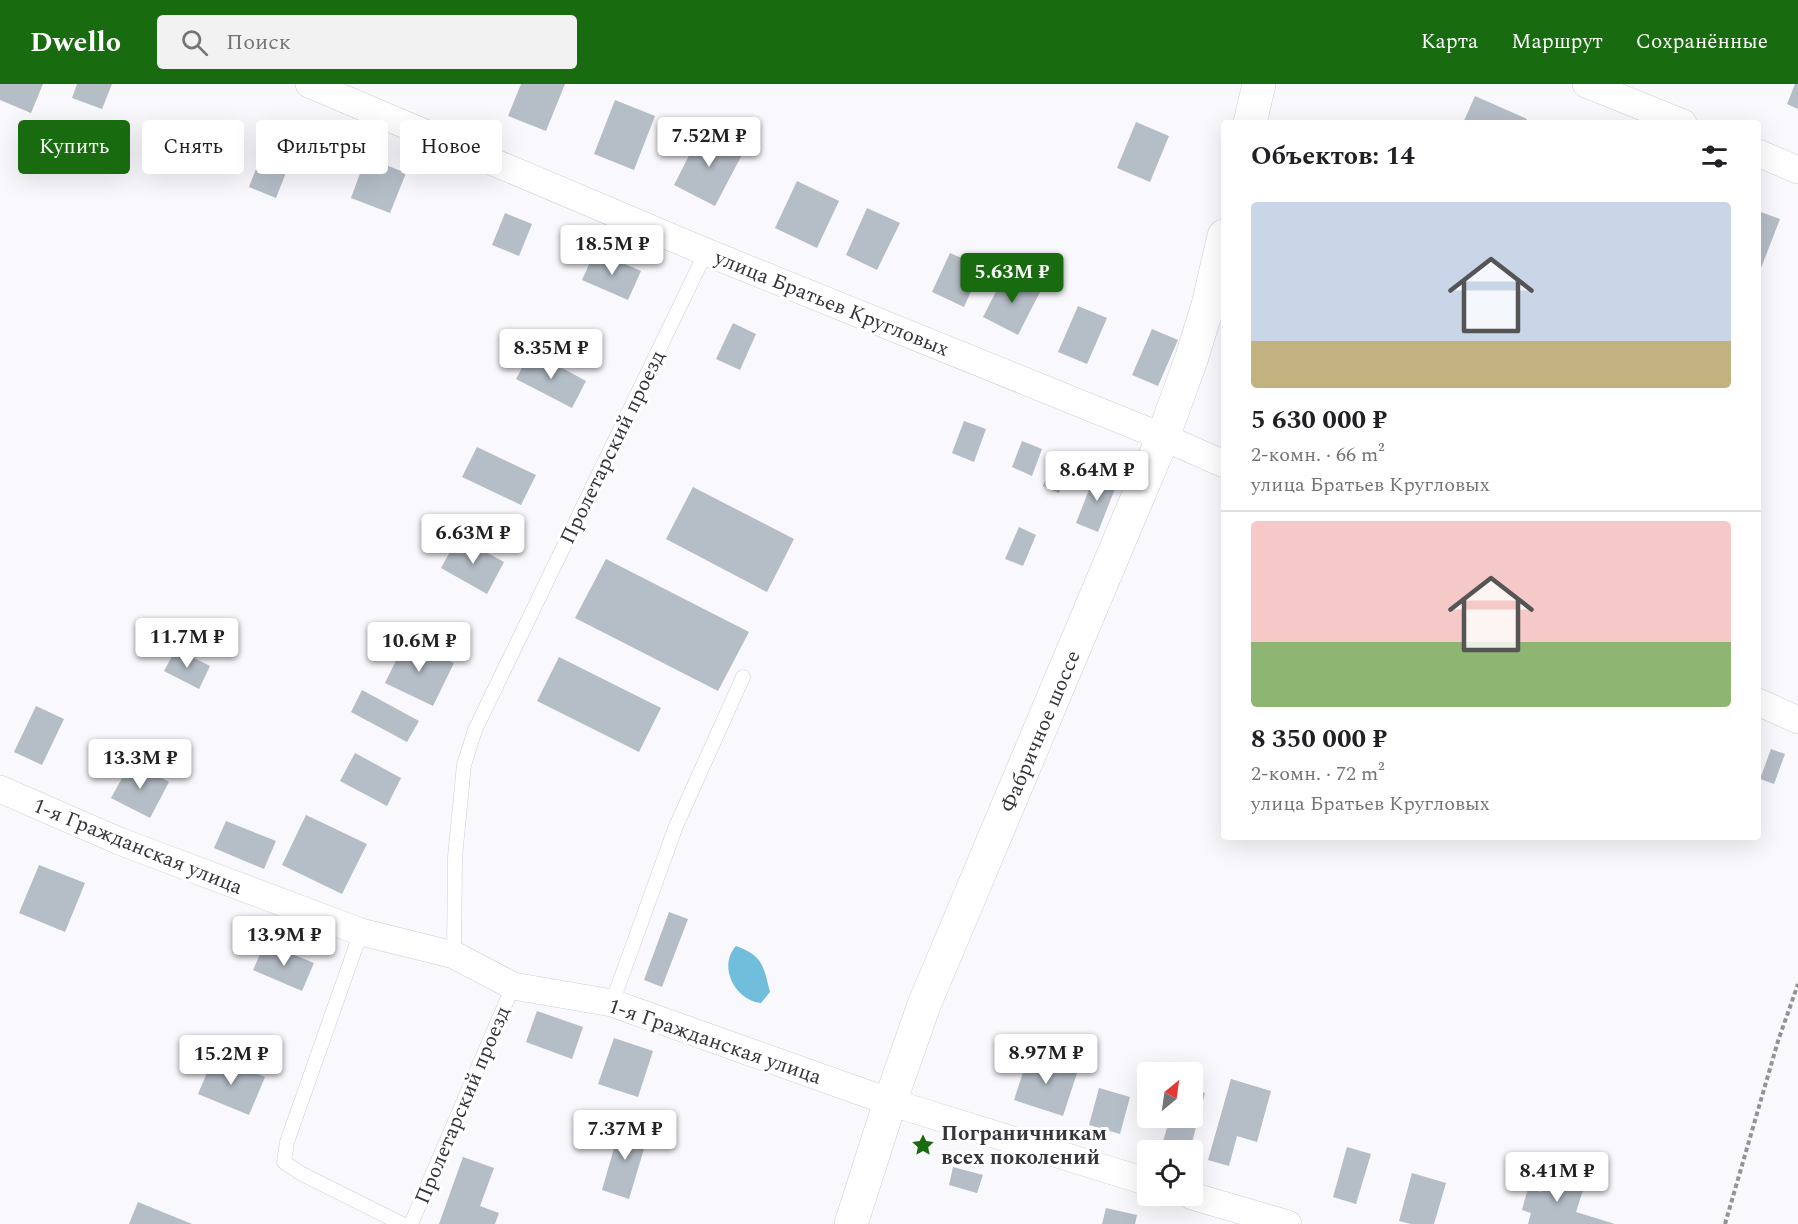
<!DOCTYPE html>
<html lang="ru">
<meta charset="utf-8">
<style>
:root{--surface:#fff;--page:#f2f2f2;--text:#202124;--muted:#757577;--line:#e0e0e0;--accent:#196b10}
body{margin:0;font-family:Spectral,serif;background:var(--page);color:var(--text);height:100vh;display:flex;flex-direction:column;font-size:22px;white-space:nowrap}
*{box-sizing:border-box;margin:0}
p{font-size:20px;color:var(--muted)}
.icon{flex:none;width:33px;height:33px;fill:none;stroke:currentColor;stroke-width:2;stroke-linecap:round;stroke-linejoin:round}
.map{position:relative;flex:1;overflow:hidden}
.sheet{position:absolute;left:1221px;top:36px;width:540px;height:720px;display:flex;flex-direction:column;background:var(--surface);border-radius:6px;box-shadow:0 6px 24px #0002}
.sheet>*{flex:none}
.guide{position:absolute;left:18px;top:36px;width:570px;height:54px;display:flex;gap:12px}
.needle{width:39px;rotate:29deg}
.fabs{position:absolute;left:1137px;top:978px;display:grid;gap:12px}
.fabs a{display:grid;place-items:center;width:66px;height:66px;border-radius:6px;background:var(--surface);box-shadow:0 6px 24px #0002;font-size:30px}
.price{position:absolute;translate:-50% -51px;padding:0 14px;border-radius:6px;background:#fff;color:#222;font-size:20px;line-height:39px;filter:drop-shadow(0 2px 3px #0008)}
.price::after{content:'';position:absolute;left:50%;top:36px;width:18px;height:14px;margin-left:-9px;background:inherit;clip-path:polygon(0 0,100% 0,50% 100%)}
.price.selected{background:var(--accent);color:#fff}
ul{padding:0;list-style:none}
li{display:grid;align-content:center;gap:12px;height:318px;padding:0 30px}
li+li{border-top:2px solid var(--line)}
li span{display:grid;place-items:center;height:186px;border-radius:6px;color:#555}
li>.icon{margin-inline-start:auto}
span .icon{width:108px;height:108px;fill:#fffc;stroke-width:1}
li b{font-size:26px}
h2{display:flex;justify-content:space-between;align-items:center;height:72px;padding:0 30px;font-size:26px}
.tag{padding:0 21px;border-radius:6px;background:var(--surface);box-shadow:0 6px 24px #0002;font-size:21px;line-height:54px}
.tag.selected{background:var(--accent);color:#fff}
header{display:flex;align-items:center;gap:36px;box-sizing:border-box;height:84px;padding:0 30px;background:var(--accent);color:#fff}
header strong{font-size:28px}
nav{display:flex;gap:33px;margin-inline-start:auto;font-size:21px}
.search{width:420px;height:54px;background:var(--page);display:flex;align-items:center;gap:15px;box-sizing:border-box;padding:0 21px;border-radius:6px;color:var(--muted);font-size:22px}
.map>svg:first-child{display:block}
</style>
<header>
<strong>Dwello</strong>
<div class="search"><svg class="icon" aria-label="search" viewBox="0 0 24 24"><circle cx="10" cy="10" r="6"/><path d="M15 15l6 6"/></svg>Поиск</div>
<nav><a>Карта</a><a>Маршрут</a><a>Сохранённые</a></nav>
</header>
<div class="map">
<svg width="1798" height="1140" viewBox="0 0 1798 1140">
<rect width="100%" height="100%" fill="#f8f8fd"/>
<!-- water -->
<path fill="#70bddc" d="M736 862C763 872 763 881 770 908L761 919C736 917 717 883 736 862Z"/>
<!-- building -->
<path fill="#b5bdc7" d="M0 0H43L31 29 0 16Z
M77 0H112L102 25 72 14Z
M521 0H565L546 47 508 32Z
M1795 0H1798V25L1787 20Z
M1475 12 1527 35 1525 39H1463Z
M615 16 655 32 634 86 594 70Z
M275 36 310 50 295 90 287 86 276 114 249 103Z
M1136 38 1169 52 1150 98 1117 84Z
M702 46 744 67 715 122 674 101Z
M366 73 406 89 390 129 351 114Z
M797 97 839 117 817 164 775 144Z
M867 124 900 139 877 186 846 171Z
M1758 127 1780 135 1761 184 1758 182Z
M505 129 532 140 519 172 492 161Z
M595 167 641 187 628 216 582 196Z
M950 169 982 183 964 223 932 208Z
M1005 190 1040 208 1018 251 983 233Z
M1078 222 1107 234 1087 280 1058 268Z
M733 239 756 250 740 286 716 275Z
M1152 245 1178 256 1158 302 1132 291Z
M531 267 586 297 572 324 516 295Z
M964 337 986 345 974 378 952 369Z
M1022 357 1042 365 1032 392 1012 383Z
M477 363 536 391 521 421 462 393Z
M1055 375 1071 382 1059 409 1043 402Z
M1096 388 1118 397 1098 448 1076 439Z
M693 403 794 455 767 508 666 455Z
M1019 443 1036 451 1023 482 1005 475Z
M458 453 504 478 487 510 441 484Z
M606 475 749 548 718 607 575 534Z
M406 556 454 579 433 622 385 599Z
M176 565 210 582 199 605 164 587Z
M559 573 661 624 639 668 537 617Z
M362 606 419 637 407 658 351 628Z
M36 622 64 635 42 681 14 668Z
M1771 665 1785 670 1774 700 1760 695Z
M355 669 401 694 387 722 340 697Z
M131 678 169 698 150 734 111 714Z
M306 731 367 760 342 810 282 781Z
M226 737 276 757 264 785 214 764Z
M39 781 85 799 65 848 19 829Z
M669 828 688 835 662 903 644 896Z
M265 859 314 879 302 907 253 886Z
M537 927 583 943 572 975 526 958Z
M614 954 653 967 638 1013 598 1000Z
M1029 970 1078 986 1063 1032 1014 1016Z
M214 972 265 993 249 1031 198 1010Z
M1231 995 1271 1007 1257 1058 1237 1052 1229 1082 1208 1076Z
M1099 1004 1130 1013 1120 1050 1089 1041Z
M1192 1006 1205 1009 1190 1066H1172L1161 1064 1170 1034H1192Z
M621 1040 649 1048 629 1115 602 1106Z
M1347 1063 1371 1070 1356 1120 1333 1113Z
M463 1073 494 1084 480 1122 499 1129 495 1140H439Z
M953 1083 983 1091 977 1109 949 1101Z
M1412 1089 1446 1099 1434 1140H1411L1399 1137Z
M1547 1089 1585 1100 1576 1128 1615 1140H1528L1531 1129 1522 1126 1528 1104 1541 1108Z
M138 1118 192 1140H129Z
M1106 1124 1137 1131 1135 1140H1102Z"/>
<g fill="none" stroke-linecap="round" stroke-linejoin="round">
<!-- service casing -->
<g stroke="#cccdda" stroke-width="15">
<path id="service" d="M361 848 287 1058 284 1078 300 1089 402 1140
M454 871 455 773 464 681 475 646 706 168
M612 919 676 742 743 593
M411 1140 513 902"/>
</g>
<!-- minor casing -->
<g stroke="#cccdda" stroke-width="28">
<path id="minor" d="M309 0 706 168 1163 353 1224 380
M1586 0 1683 39
M1758 69 1798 86
M1758 618 1798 636
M0 705 119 757 361 848 454 871 513 902 612 919 890 1018 1148 1098
M1192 1112 1288 1140"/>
</g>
<!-- secondary casing -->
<g stroke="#cccdda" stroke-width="34">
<path id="secondary" d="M1250 39 1259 0
M851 1140 890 1018 924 921 1163 353 1191 276 1208 221 1224 152"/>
</g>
<!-- path -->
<path stroke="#929398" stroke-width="4" stroke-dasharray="4.5 3" stroke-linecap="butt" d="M1725 1140 1778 957 1798 900"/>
<!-- service -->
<use href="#service" stroke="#fff" stroke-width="14"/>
<!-- minor -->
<use href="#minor" stroke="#fff" stroke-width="27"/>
<!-- secondary -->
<use href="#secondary" stroke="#fff" stroke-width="33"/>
</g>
<!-- icons -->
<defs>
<g id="sight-bare" transform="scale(1.8)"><path d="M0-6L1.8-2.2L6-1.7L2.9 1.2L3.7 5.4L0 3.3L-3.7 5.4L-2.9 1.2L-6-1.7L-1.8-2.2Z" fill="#196b10" stroke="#fff" stroke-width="2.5" paint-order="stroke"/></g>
</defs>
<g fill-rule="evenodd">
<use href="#sight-bare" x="923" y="1061"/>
</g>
<g text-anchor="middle" stroke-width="6" stroke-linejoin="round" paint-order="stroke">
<!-- street labels -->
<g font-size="21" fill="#35363b" stroke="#fff">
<text transform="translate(832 219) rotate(22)" y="7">улица Братьев Кругловых</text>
<text transform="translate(612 363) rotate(-64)" y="7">Пролетарский проезд</text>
<text transform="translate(1040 647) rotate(-67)" y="7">Фабричное шоссе</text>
<text transform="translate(138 762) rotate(22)" y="7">1-я Гражданская улица</text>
<text transform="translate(715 957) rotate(19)" y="7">1-я Гражданская улица</text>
<text transform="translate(462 1021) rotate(-67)" y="7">Пролетарский проезд</text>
</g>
<!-- poi labels -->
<g font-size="21" font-weight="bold" fill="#35363b" stroke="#fff" text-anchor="start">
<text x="941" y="1056">Пограничникам<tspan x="941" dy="24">всех поколений</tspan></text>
</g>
</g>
</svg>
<div class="fabs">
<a><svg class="needle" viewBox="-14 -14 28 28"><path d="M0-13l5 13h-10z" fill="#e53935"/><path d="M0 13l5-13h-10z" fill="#757577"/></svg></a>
<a><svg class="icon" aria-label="locate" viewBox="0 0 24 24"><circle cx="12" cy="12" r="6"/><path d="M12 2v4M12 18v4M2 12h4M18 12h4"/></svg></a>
</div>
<b class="price" style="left:709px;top:84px">7.52M ₽</b>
<b class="price" style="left:612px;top:192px">18.5M ₽</b>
<b class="price selected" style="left:1012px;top:220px">5.63M ₽</b>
<b class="price" style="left:551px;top:296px">8.35M ₽</b>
<b class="price" style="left:1097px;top:418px">8.64M ₽</b>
<b class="price" style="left:473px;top:481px">6.63M ₽</b>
<b class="price" style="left:187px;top:585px">11.7M ₽</b>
<b class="price" style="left:419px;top:589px">10.6M ₽</b>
<b class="price" style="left:140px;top:706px">13.3M ₽</b>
<b class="price" style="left:284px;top:883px">13.9M ₽</b>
<b class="price" style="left:1046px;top:1001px">8.97M ₽</b>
<b class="price" style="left:231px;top:1002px">15.2M ₽</b>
<b class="price" style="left:625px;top:1077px">7.37M ₽</b>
<b class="price" style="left:1557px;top:1119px">8.41M ₽</b>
<div class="guide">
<a class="tag selected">Купить</a>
<a class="tag">Снять</a>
<a class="tag">Фильтры</a>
<a class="tag">Новое</a>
</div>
<section class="sheet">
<h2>Объектов: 14<svg class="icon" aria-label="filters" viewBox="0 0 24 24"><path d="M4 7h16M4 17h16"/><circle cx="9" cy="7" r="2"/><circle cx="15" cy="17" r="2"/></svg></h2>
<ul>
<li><span style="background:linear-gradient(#c9d6e8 75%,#c2b280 0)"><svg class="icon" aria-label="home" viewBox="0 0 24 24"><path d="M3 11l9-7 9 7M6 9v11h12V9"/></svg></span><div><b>5 630 000 ₽</b><p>2-комн. · 66 m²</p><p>улица Братьев Кругловых</p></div></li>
<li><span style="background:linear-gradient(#f6c9c9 65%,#8fb573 0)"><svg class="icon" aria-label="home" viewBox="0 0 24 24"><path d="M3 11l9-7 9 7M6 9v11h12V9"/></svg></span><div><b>8 350 000 ₽</b><p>2-комн. · 72 m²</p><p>улица Братьев Кругловых</p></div></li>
</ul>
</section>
</div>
